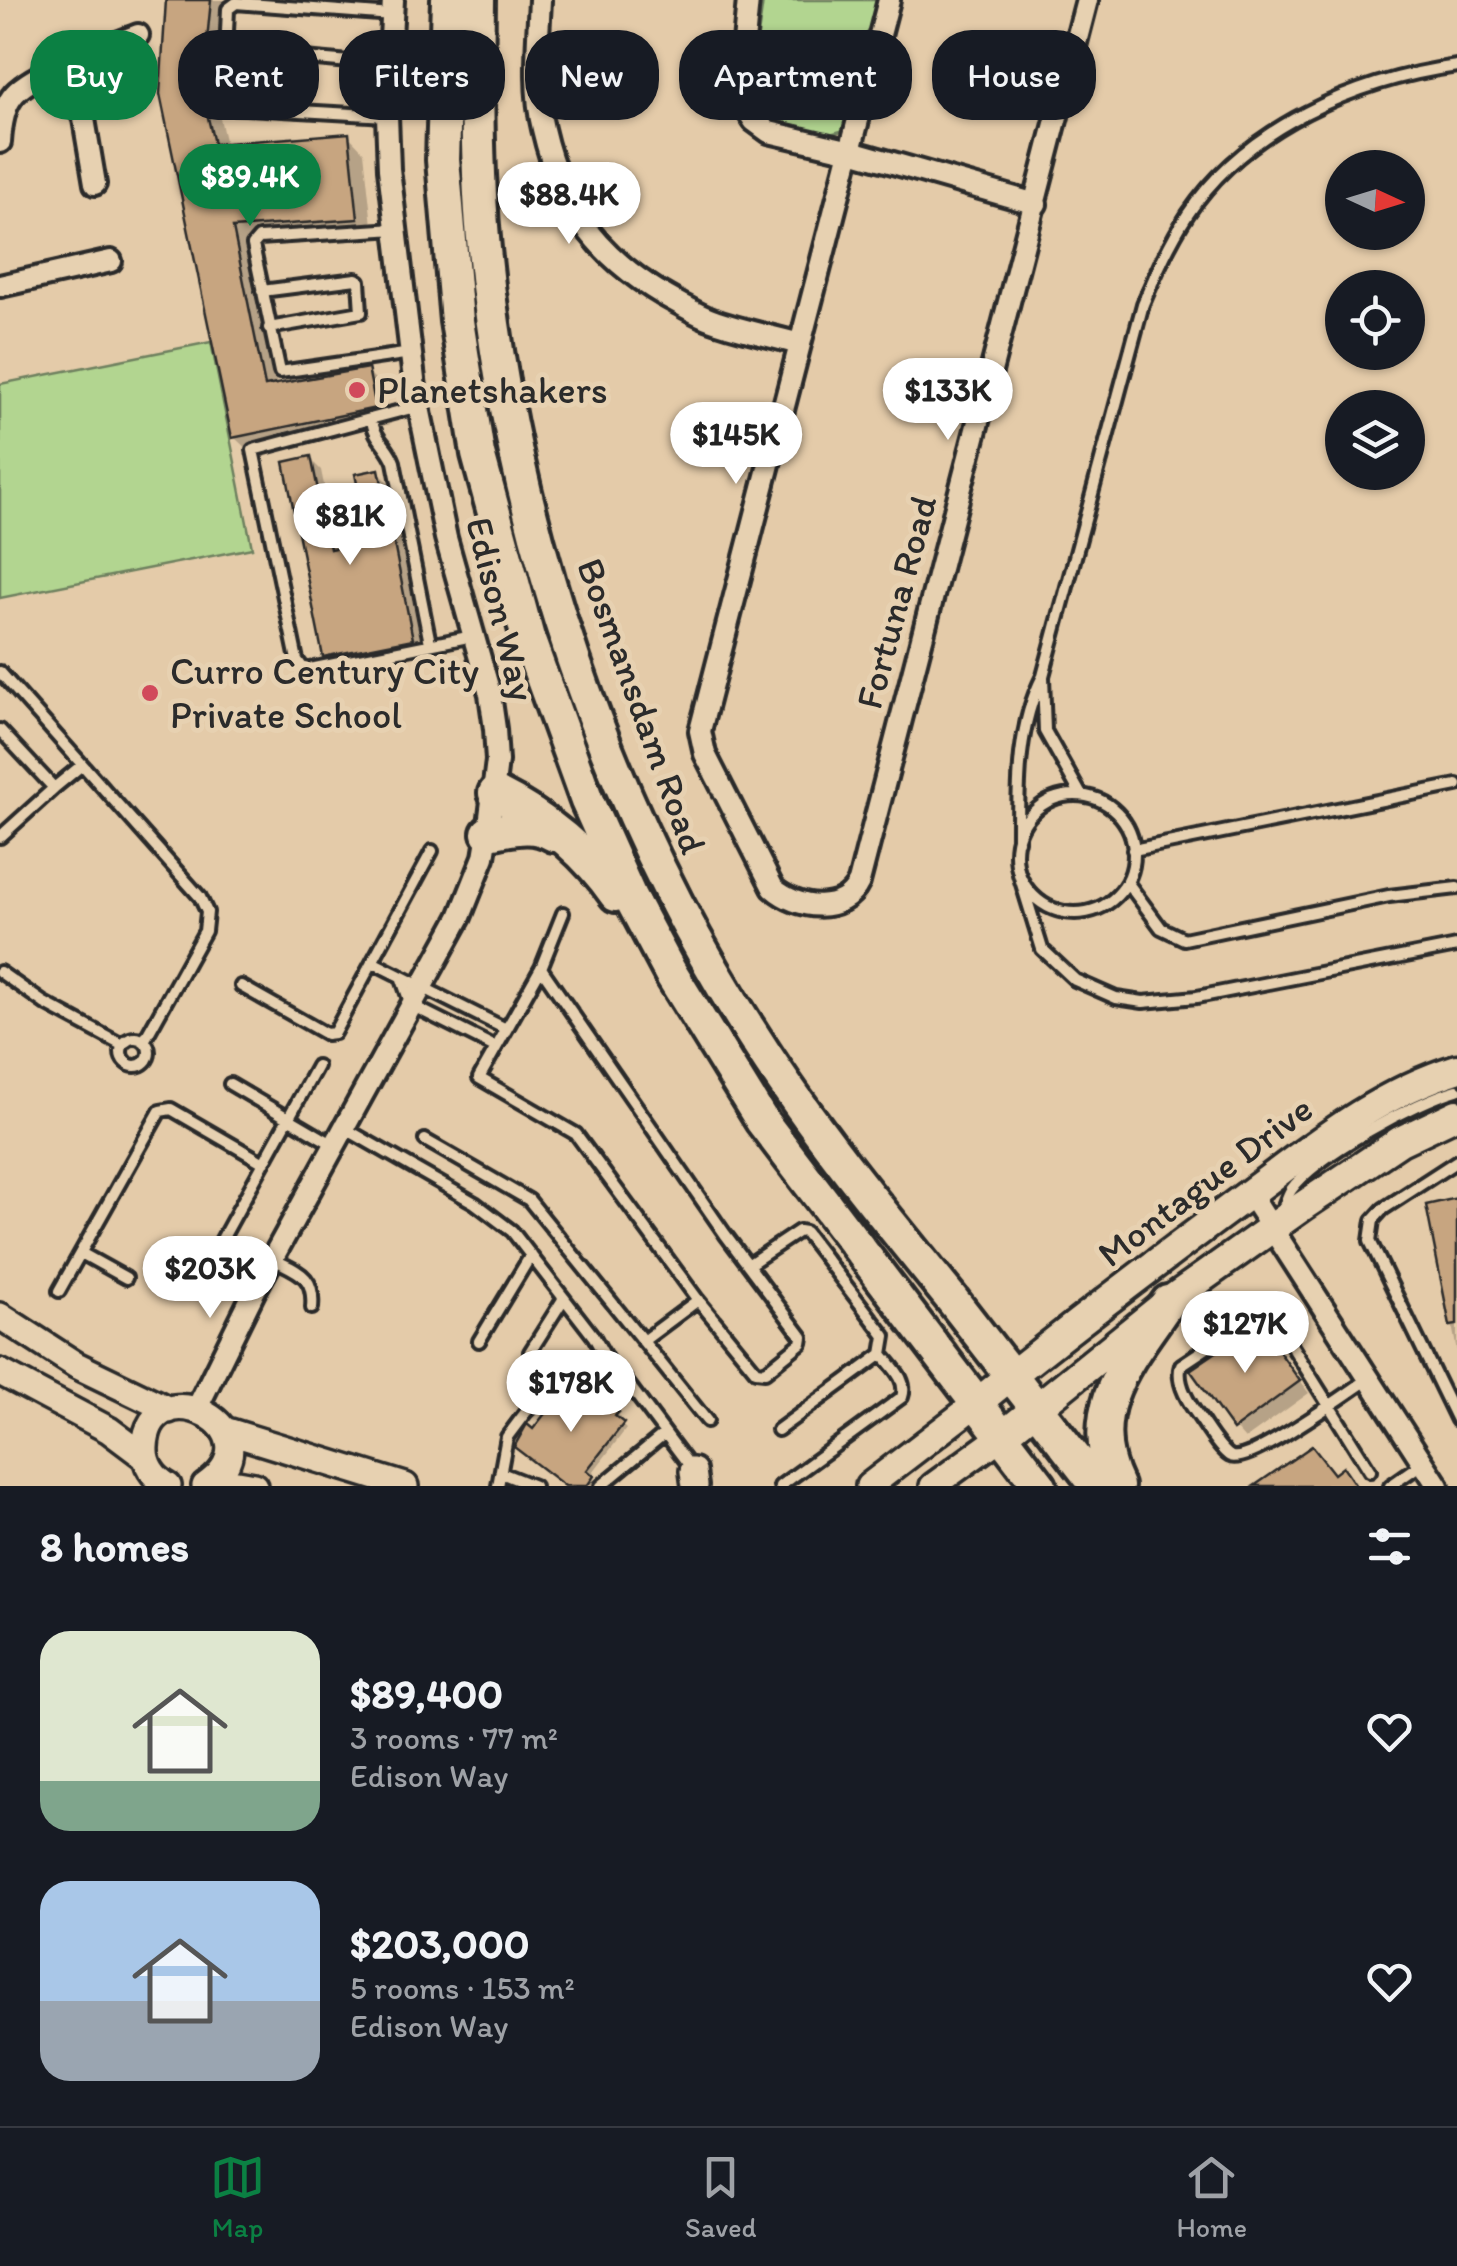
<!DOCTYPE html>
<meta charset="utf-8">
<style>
:root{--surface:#171b24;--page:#20242c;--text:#f1f3f6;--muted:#9ea1a6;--line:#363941;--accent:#0b8043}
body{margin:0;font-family:Itim,sans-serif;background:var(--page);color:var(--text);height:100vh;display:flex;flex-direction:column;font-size:38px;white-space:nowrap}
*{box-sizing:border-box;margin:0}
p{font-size:32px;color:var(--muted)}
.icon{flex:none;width:55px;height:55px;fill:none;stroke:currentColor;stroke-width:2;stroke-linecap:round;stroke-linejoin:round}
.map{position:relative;height:1486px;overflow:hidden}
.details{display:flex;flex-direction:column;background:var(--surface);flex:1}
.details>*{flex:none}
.banner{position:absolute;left:30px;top:30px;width:1398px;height:90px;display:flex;gap:20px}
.needle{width:65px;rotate:94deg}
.tools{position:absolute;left:1325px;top:150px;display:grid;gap:20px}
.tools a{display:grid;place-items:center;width:100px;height:100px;border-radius:50%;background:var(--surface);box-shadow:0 2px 8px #0004;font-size:50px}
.price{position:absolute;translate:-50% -85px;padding:0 22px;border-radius:35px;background:#fff;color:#222;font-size:32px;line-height:65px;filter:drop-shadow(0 2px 5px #0008)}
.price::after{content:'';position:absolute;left:50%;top:60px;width:30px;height:22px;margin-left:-15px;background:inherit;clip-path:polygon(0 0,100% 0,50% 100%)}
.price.selected{background:var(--accent);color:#fff}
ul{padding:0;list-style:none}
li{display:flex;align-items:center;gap:30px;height:250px;padding:0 40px}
li span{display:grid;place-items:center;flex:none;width:280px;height:200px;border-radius:30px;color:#555}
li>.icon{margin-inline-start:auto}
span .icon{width:120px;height:120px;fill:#fffc;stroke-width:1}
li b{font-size:42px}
h2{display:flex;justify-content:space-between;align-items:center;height:120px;padding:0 40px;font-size:42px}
.chip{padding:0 35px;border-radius:40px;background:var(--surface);box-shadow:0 2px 8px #0004;font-size:35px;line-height:90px}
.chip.selected{background:var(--accent);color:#fff}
.dock{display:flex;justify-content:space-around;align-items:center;height:140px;border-top:2px solid var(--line);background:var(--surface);font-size:28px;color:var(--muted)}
.dock a{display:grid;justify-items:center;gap:5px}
.dock .selected{color:var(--accent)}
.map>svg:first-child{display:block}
</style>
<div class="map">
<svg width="1457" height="1486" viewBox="0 0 1457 1486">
<rect width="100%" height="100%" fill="#e4cba9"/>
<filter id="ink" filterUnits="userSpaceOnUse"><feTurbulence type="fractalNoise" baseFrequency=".01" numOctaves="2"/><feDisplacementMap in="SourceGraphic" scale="20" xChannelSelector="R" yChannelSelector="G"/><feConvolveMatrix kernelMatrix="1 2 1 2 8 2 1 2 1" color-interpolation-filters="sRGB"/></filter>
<g filter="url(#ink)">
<!-- green -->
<path fill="#b2d590" stroke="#6e805e" stroke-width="2.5" d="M763 0H879L846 129C825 138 814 135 792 130 734 118 759 44 763 0Z
M211 342 252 548 0 598V384Z"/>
<!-- shadow -->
<path fill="#0003" d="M169 0H228L218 109 226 145 348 135 364 152 373 234 248 244 277 386 367 371 383 387 391 424 251 453 234 437Z
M248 0H369L368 9Z
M310 459 321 470 337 550 372 543 378 472 389 483 422 649 336 667 325 656Z
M1457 1200V1351L1429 1207Z
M1259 1327 1309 1393 1245 1439 1235 1428Z
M617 1414 621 1418 619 1422 626 1429 590 1476 597 1482 594 1486H567L534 1433Z"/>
<!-- building -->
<path fill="#c7a580" stroke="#2b2b2b" stroke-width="2.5" d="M166 0H211L202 91 214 144 349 133 358 219 233 228 265 386 368 368 376 408 232 438 160 94Z
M311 456 330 549 369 541 355 474 379 469 413 639 323 657 284 462Z
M1457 1198V1325L1450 1326 1426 1205Z
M1259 1323 1300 1381 1233 1430 1190 1370Z
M576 1379 619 1412 615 1416 624 1423 587 1470 594 1476 587 1486H565L514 1447 527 1424 533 1429 568 1384Z
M1312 1446 1334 1474 1343 1467 1356 1486H1254Z"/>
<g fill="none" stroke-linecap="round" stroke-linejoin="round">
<!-- service casing -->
<g stroke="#2b2b2b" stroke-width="18">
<path id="service" d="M226 51 350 62
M387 116 228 107 224 99 228 9 236 3 392 15
M396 229 259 238 253 245 280 372 411 353
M262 291 356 279 359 281 361 312 269 328
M419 406 253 450 297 660 302 667 310 669 473 636
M372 420C374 439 388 445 394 462L430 643
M0 672 200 897 207 912 205 931 144 1041
M1043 677 1045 731 1081 795
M0 730 54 788 82 765
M1016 854a59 59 0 1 1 118 0a59 59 0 1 1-118 0Z
M0 837 54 788
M1018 841C1018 786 1017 726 1043 676L1143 304C1156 273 1169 243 1188 214 1246 127 1356 80 1457 66
M1133 850 1457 785
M1019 874 1042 949 1075 980 1116 998 1143 1002 1197 997 1457 946
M1127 882 1161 928 1184 939 1389 896 1457 888
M374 963 506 1029
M541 968 725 1234 802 1337 801 1343 765 1372 756 1371 698 1300 576 1134 479 1078 541 968 563 913
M0 972 44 1003 122 1045
M402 979 411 1005 495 1047
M241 986 326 1034 334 1033 432 851
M121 1052a14 14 0 1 1 28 0a14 14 0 1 1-28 0Z
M230 1084 334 1145
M344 1128 475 1203 512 1231 594 1337 608 1362 623 1377 692 1469
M425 1140 529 1200 643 1341
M1457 1161 1383 1209 1373 1220 1370 1241 1457 1420
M1282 1211C1285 1205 1287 1196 1291 1190 1316 1155 1415 1102 1457 1090
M81 1253 126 1278
M273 1259C298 1272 315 1275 312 1308
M748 1265 799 1231 805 1232 885 1336 882 1354C892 1367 908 1380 902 1397L780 1486
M59 1291 160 1111 171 1109 264 1163
M254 1292 212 1270 209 1263 317 1066
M698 1300 643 1341 707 1421
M479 1341 531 1255
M530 1352 564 1298
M1370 1378C1350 1391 1248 1466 1230 1456 1220 1450 1208 1430 1201 1420 1190 1405 1175 1383 1181 1365L1259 1313 1273 1316 1370 1471
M778 1430 882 1354
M501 1473 534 1486
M498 1486 507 1437 525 1413 559 1379 579 1368 608 1362
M601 1486 665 1433
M1390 1486 1423 1463"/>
</g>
<!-- minor casing -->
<g stroke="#2b2b2b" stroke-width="28">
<path id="minor" d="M540 0C538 42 533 88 543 129 562 212 603 263 678 303 689 309 700 316 712 320 740 330 771 336 800 344
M748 0 740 85 742 102 754 121 769 132 851 151 1036 204
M889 0 700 731 705 754 773 888C797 909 843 916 859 882L1087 0
M62 67 84 119 95 184
M0 142C1 127 3 109 12 97 29 73 108 47 138 35
M0 286 111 261
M1250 1194 1438 1486
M197 1408 254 1292 460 917 484 857 488 833 497 761 495 729 490 694 446 538 415 388 389 169 387 116 393 0"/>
</g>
<!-- tertiary casing -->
<g stroke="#2b2b2b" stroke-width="32">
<path id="tertiary" d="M0 1316 76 1365 169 1410
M0 1372 109 1430 145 1457
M224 1430 405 1486
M693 1471 695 1486
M215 1479 254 1486
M168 1486C154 1478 144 1464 145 1447 149 1363 284 1431 205 1486
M869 1486 977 1403
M933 1486 1002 1436"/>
</g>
<!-- secondary casing -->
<g stroke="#2b2b2b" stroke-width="35">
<path id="secondary" d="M977 1403C1066 1331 1157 1262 1249 1194 1315 1145 1377 1094 1457 1069
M1002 1436 1168 1302 1303 1206 1400 1141 1457 1114"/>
</g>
<!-- primary casing -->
<g stroke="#2b2b2b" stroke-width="40">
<path id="primary" d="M448 0 443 160 457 321 478 454 528 638 587 801 630 897 670 972 762 1121 1040 1486
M478 0C477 83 476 166 484 249 511 523 605 806 754 1037 813 1130 884 1216 954 1302 1002 1363 1049 1425 1097 1486
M495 793C543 817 585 850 616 895
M488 833C512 829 532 822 554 835
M1117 1486C1081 1412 1128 1360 1168 1302"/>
</g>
<!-- service -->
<use href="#service" stroke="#e7d1b1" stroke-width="10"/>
<!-- minor -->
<use href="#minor" stroke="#e7d1b1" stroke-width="20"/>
<!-- tertiary -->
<use href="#tertiary" stroke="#e7d1b1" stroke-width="25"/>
<!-- secondary -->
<use href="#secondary" stroke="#e7d1b1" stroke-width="28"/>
<!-- primary -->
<use href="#primary" stroke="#e7d1b1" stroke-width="32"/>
</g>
</g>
<!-- markers -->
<g fill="#d1495b" stroke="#e7d1b1" stroke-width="4">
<circle cx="357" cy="390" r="10"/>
<circle cx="150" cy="693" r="10"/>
</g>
<g text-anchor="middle" stroke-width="10" stroke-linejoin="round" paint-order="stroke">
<!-- poi labels -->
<g font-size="38" fill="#2b2b2b" stroke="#e7d1b1" text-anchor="start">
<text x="377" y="403">Planetshakers</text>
<text x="170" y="684">Curro Century City<tspan x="170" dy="44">Private School</tspan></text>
</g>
<!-- street labels -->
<g font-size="38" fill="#2b2b2b" stroke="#e7d1b1">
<text transform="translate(896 602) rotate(-75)" y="13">Fortuna Road</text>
<text transform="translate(501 609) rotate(76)" y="13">Edison Way</text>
<text transform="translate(642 706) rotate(70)" y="13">Bosmansdam Road</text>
<text transform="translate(1205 1181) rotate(-37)" y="13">Montague Drive</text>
</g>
</g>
</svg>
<div class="tools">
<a><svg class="needle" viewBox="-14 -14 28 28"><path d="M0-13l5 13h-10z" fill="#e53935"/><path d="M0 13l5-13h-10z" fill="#9ea1a6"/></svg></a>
<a><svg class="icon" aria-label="locate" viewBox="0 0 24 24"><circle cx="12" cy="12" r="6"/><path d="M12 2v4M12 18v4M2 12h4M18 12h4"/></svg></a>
<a><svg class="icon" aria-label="layers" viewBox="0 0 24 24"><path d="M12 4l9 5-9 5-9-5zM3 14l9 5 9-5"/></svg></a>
</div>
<b class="price selected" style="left:250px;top:229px">$89.4K</b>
<b class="price" style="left:569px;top:247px">$88.4K</b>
<b class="price" style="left:948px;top:443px">$133K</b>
<b class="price" style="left:736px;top:487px">$145K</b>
<b class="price" style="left:350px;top:568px">$81K</b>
<b class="price" style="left:210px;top:1321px">$203K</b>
<b class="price" style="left:1245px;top:1376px">$127K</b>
<b class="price" style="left:571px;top:1435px">$178K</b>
<div class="banner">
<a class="chip selected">Buy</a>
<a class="chip">Rent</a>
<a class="chip">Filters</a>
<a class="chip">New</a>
<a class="chip">Apartment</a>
<a class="chip">House</a>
</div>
</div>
<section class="details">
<h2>8 homes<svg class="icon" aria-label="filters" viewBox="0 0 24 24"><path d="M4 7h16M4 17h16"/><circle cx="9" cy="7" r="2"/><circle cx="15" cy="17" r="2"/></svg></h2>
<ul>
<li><span style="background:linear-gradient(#dfe7d0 75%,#7fa58c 0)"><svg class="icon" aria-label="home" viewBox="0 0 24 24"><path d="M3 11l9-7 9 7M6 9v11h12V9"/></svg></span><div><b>$89,400</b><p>3 rooms · 77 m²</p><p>Edison Way</p></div><svg class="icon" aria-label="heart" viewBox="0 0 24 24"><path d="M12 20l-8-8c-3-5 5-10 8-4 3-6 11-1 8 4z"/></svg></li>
<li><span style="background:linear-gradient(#a9c7e8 60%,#9aa5b1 0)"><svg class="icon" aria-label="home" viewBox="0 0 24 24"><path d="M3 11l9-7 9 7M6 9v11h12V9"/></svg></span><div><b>$203,000</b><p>5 rooms · 153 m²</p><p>Edison Way</p></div><svg class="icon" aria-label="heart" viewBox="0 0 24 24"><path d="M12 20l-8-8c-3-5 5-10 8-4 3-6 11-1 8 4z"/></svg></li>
</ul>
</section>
<nav class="dock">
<a class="selected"><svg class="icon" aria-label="map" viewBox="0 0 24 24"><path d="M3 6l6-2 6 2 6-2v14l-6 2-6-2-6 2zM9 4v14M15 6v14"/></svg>Map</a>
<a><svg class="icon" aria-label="saved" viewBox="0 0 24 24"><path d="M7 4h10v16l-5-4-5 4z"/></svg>Saved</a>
<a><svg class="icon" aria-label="home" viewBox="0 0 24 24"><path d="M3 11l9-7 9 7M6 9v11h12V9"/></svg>Home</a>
</nav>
